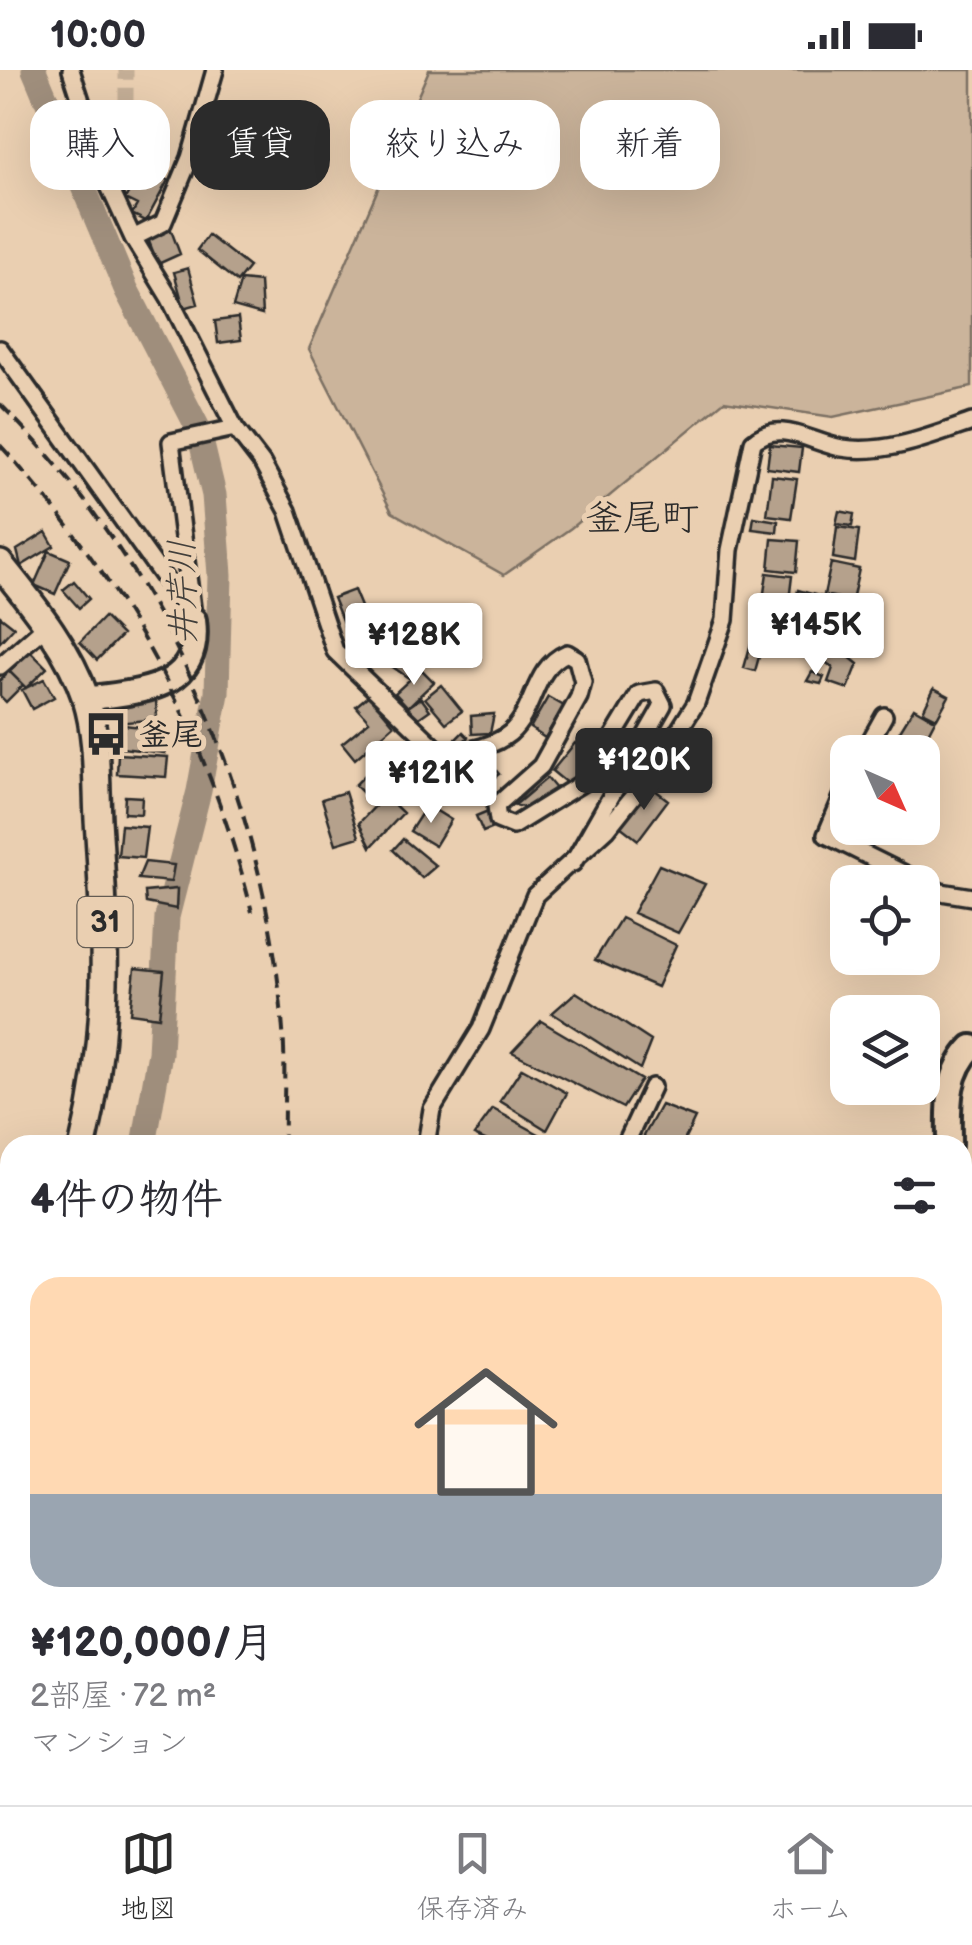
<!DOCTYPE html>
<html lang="ja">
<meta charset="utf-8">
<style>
:root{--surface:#fff;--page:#f2f2f3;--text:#2b2b33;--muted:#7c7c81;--line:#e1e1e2;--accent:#2b2b2b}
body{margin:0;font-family:"Balsamiq Sans","Klee One",sans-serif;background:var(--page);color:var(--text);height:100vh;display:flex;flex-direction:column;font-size:38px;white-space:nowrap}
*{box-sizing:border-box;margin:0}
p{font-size:32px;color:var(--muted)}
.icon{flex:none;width:55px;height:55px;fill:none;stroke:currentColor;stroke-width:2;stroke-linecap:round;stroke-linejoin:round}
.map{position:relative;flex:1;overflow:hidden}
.panel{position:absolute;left:0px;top:1065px;width:972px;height:670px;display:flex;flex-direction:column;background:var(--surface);border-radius:30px 30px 0 0;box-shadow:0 10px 40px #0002}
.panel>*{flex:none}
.top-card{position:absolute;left:30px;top:30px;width:912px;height:90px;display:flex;gap:20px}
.needle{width:65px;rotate:135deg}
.tools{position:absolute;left:830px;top:665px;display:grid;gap:20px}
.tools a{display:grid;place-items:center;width:110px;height:110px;border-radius:20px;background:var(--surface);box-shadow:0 10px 40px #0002;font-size:50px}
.price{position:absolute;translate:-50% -85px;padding:0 22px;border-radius:10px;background:#fff;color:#222;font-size:32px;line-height:65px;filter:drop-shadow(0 2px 5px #0008)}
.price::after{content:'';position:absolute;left:50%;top:60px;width:30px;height:22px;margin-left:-15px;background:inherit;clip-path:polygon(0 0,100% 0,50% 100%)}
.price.current{background:var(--accent);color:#fff}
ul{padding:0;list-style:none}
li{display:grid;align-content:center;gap:20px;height:530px;padding:0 30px}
li span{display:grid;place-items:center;height:310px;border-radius:30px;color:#555}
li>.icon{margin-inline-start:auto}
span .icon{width:180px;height:180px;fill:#fffc;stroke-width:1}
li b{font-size:42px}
h2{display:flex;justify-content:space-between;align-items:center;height:120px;padding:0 30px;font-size:42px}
.chip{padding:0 35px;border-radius:30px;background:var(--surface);box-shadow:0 10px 40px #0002;font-size:35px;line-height:90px}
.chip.current{background:var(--accent);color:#fff}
.status{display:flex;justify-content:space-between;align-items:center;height:70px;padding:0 50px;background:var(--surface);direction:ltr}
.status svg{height:28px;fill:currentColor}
.menu{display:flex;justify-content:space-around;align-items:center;height:140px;border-top:2px solid var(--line);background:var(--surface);font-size:28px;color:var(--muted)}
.menu a{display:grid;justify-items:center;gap:5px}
.menu .current{color:var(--accent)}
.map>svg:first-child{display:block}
</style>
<div class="status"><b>10:00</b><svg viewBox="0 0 49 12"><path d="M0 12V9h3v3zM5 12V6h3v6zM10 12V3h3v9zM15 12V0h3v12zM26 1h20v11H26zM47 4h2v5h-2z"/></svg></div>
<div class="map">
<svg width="972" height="1735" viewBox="0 0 972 1735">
<rect width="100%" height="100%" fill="#eacfb1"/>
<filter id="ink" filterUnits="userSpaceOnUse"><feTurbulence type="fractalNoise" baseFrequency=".01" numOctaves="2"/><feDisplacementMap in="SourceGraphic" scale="20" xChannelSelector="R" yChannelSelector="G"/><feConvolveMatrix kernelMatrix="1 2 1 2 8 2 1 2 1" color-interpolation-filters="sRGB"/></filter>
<g filter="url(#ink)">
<!-- green -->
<path fill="#cbb49b" stroke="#7b7063" stroke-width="2.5" d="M429 0H972V317L833 347 724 331 571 458 504 505 392 442 309 279Z"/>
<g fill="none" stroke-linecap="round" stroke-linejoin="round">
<!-- river -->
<path stroke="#9f8e7c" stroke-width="25" d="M34 0 126 219 198 358 214 425 220 505 217 623 199 721 167 847 160 983 144 1075
M82 1725 90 1735
M946 1735 956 1725"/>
</g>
<!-- building -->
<path fill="#b5a18c" stroke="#2b2b2b" stroke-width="2.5" d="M142 97 168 110 146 151 132 144 137 135 125 129Z
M171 160 180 184 158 194 148 169Z
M208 165 249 197 237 212 197 180Z
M188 198 198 234 184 238 174 202Z
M241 210 260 212 262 245 233 237Z
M238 248 241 270 218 273 215 251Z
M770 375 802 378 799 402 767 398Z
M772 406 797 409 791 448 767 445Z
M839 441 854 444 852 456 836 454Z
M754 447 778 451 777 462 752 459Z
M837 457 859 460 855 492 833 488Z
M46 462 54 476 21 496 17 480Z
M772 469 799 471 796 502 769 499Z
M49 481 70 490 55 524 34 515Z
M831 493 859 499 852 531 824 525Z
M767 503 792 506 788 539 762 536Z
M74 511 89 529 79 538 63 520Z
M354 520 369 556 348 565 333 528Z
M798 520 829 529 826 541 795 532Z
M845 542 865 547 860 568 840 564Z
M0 546 14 557 0 572Z
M104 547 122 565 97 590 80 572Z
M809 562 829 574 819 591 798 579Z
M751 573 762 576 755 601 744 598Z
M834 575 858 594 848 619 828 612 833 598 823 590Z
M30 581 47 598 26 618 9 601Z
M393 584 416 600 410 609 387 593Z
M421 599 434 612 408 637 395 623Z
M9 601 23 615 6 632 0 626V610Z
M812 602 824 607 821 614 807 611Z
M44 609 54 627 32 639 22 620Z
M441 615 462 641 446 653 425 628Z
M934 618 949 626 937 648 923 641Z
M369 625 394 655 355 689 342 673 369 651 356 636Z
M548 627 564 636 545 668 530 658Z
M421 628 430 640 413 652 404 640Z
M156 630 157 649 118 653 116 634Z
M914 638 935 650 924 671 914 665 907 679 893 672Z
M494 644 490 663 472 664 471 646Z
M124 655 168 660 165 683 121 678Z
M463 662 468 667 456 679 451 674Z
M575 673 592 686 569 715 552 701Z
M118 684 168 687 166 707 117 704Z
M403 687 411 695 372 732 355 715 380 690Z
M491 694 499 704 472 724 464 714Z
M547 708 557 720 534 740 515 735Z
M650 716 668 730 638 770 620 756Z
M345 722 359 767 336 774 322 729Z
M125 726 142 727 141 744 124 743Z
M385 726 403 743 371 777 359 753Z
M427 735 451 750 435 776 410 761Z
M488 741 495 757 483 762 476 746Z
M121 755 147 757 143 788 118 786Z
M403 769 436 796 422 808 393 780Z
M145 792 174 795 171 812 138 809Z
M659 795 705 814 678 863 633 843Z
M177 819 176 839 146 833 145 822Z
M621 848 676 875 657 917 595 890Z
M135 898 164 901 159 947 130 943Z
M576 922 651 971 640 999 552 943Z
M541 951 641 1010 623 1038 512 982Z
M522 998 567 1023 547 1060 500 1031Z
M661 1035 695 1048 682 1075H639Z
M493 1039 559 1075H496L474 1065Z
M0 1112 10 1114V1152L0 1150Z
M706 1725H734L728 1735H716L704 1728Z"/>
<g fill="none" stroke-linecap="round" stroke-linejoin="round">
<!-- street-tunnel -->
<path stroke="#c4ae96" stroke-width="15" stroke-dasharray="15 8" stroke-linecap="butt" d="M95 75 122 74 126 65V0"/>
<!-- street casing -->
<g stroke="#2b2b2b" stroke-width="22">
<path id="street" d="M71 0 108 114 133 168 169 227 235 358 262 393 288 441 335 581 443 685C465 681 492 678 510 663 536 640 532 598 567 583L577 589 583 612 579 627 541 696 496 736 498 750 513 756 587 710 639 624 656 621 663 635 573 793
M133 168 163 153 190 88 215 0
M0 279 194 550
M193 546 171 372 235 358
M0 596 48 554
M864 682 884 646
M848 713 826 765 941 822 972 827
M426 1075 432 1039 481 959 535 825 607 759 654 700 696 633 725 550 730 480 753 372C780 348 811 373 842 378 885 385 932 366 972 352
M625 1075 652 1017
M962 1333 963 1268 972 1221
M446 1725 447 1735
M662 1725 663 1735"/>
</g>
<!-- secondary casing -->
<g stroke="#2b2b2b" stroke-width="30">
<path id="secondary" d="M86 629C137 621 203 622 194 550
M949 1075C949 1038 945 1005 972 977
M405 1725 424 1735
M746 1735 751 1725"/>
</g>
<!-- primary casing -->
<g stroke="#2b2b2b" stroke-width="32">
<path id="primary" d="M0 494C33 535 69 578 86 629 98 667 96 710 98 750 106 867 111 959 83 1075
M0 1423 10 1376
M0 1688 10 1700
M30 1725 38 1735"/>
</g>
<!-- street -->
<use href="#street" stroke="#eacfb1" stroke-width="15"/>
<!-- secondary -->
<use href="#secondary" stroke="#eacfb1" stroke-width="22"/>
<!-- primary -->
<use href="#primary" stroke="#eacfb1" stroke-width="25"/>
<!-- rail -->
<path stroke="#2b2b2b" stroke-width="4" stroke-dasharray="15 8" stroke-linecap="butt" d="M0 334C166 498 266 729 283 961 286 998 283 1037 284 1075
M0 375C126 513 207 660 252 842
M289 1725 292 1735"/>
</g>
</g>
<!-- icons -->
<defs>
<g id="bus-bare" transform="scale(3.45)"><path d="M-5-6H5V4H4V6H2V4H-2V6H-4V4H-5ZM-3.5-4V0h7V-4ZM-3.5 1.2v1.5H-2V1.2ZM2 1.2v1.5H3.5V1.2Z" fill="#2b2b2b" stroke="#eacfb1" stroke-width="2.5" paint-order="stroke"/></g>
</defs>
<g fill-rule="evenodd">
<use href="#bus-bare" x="106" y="664"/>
</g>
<g text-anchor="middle" stroke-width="10" stroke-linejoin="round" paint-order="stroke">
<!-- shield labels -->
<rect fill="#eacfb1" stroke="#645c53" stroke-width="2.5" x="77.5" y="827" width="55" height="50" rx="8"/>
<g font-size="30" font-weight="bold" fill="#2b2b2b">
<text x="105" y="862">31</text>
</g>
<!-- poi labels -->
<g font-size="32" font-weight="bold" fill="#2b2b2b" stroke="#eacfb1" text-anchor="start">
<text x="139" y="675">釜尾</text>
</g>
<!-- water labels -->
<g font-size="35" font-style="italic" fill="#423f3b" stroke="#eacfb1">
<text transform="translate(182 522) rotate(-91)" y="12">井芹川</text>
</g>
<!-- quarter labels -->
<g font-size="38" fill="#2b2b2b" stroke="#eacfb1">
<text x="642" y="460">釜尾町</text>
</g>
</g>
</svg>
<div class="tools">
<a><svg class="needle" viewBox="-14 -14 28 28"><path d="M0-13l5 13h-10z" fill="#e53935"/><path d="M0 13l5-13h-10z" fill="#7c7c81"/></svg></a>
<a><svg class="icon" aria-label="locate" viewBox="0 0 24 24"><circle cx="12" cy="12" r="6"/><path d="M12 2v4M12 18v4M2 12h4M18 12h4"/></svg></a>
<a><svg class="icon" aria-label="layers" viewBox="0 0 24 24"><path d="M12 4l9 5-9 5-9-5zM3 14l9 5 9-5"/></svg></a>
</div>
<b class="price" style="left:816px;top:608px">¥145K</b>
<b class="price" style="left:414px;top:618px">¥128K</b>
<b class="price current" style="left:644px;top:743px">¥120K</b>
<b class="price" style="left:431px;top:756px">¥121K</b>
<div class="top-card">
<a class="chip">購入</a>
<a class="chip current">賃貸</a>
<a class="chip">絞り込み</a>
<a class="chip">新着</a>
</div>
<section class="panel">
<h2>4件の物件<svg class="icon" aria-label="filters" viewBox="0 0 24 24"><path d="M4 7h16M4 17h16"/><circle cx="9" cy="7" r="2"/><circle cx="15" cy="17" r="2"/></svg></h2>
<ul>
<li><span style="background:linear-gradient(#ffd9b3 70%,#9aa5b1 0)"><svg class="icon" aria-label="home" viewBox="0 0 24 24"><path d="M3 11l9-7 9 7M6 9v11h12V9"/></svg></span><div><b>¥120,000/月</b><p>2部屋 · 72 m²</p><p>マンション</p></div></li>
</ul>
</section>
</div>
<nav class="menu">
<a class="current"><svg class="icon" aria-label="map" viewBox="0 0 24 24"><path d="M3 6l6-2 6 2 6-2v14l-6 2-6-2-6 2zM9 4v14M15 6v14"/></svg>地図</a>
<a><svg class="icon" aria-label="saved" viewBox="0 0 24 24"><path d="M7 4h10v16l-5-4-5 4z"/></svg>保存済み</a>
<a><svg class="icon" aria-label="home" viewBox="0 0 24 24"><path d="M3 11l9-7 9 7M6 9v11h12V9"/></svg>ホーム</a>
</nav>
